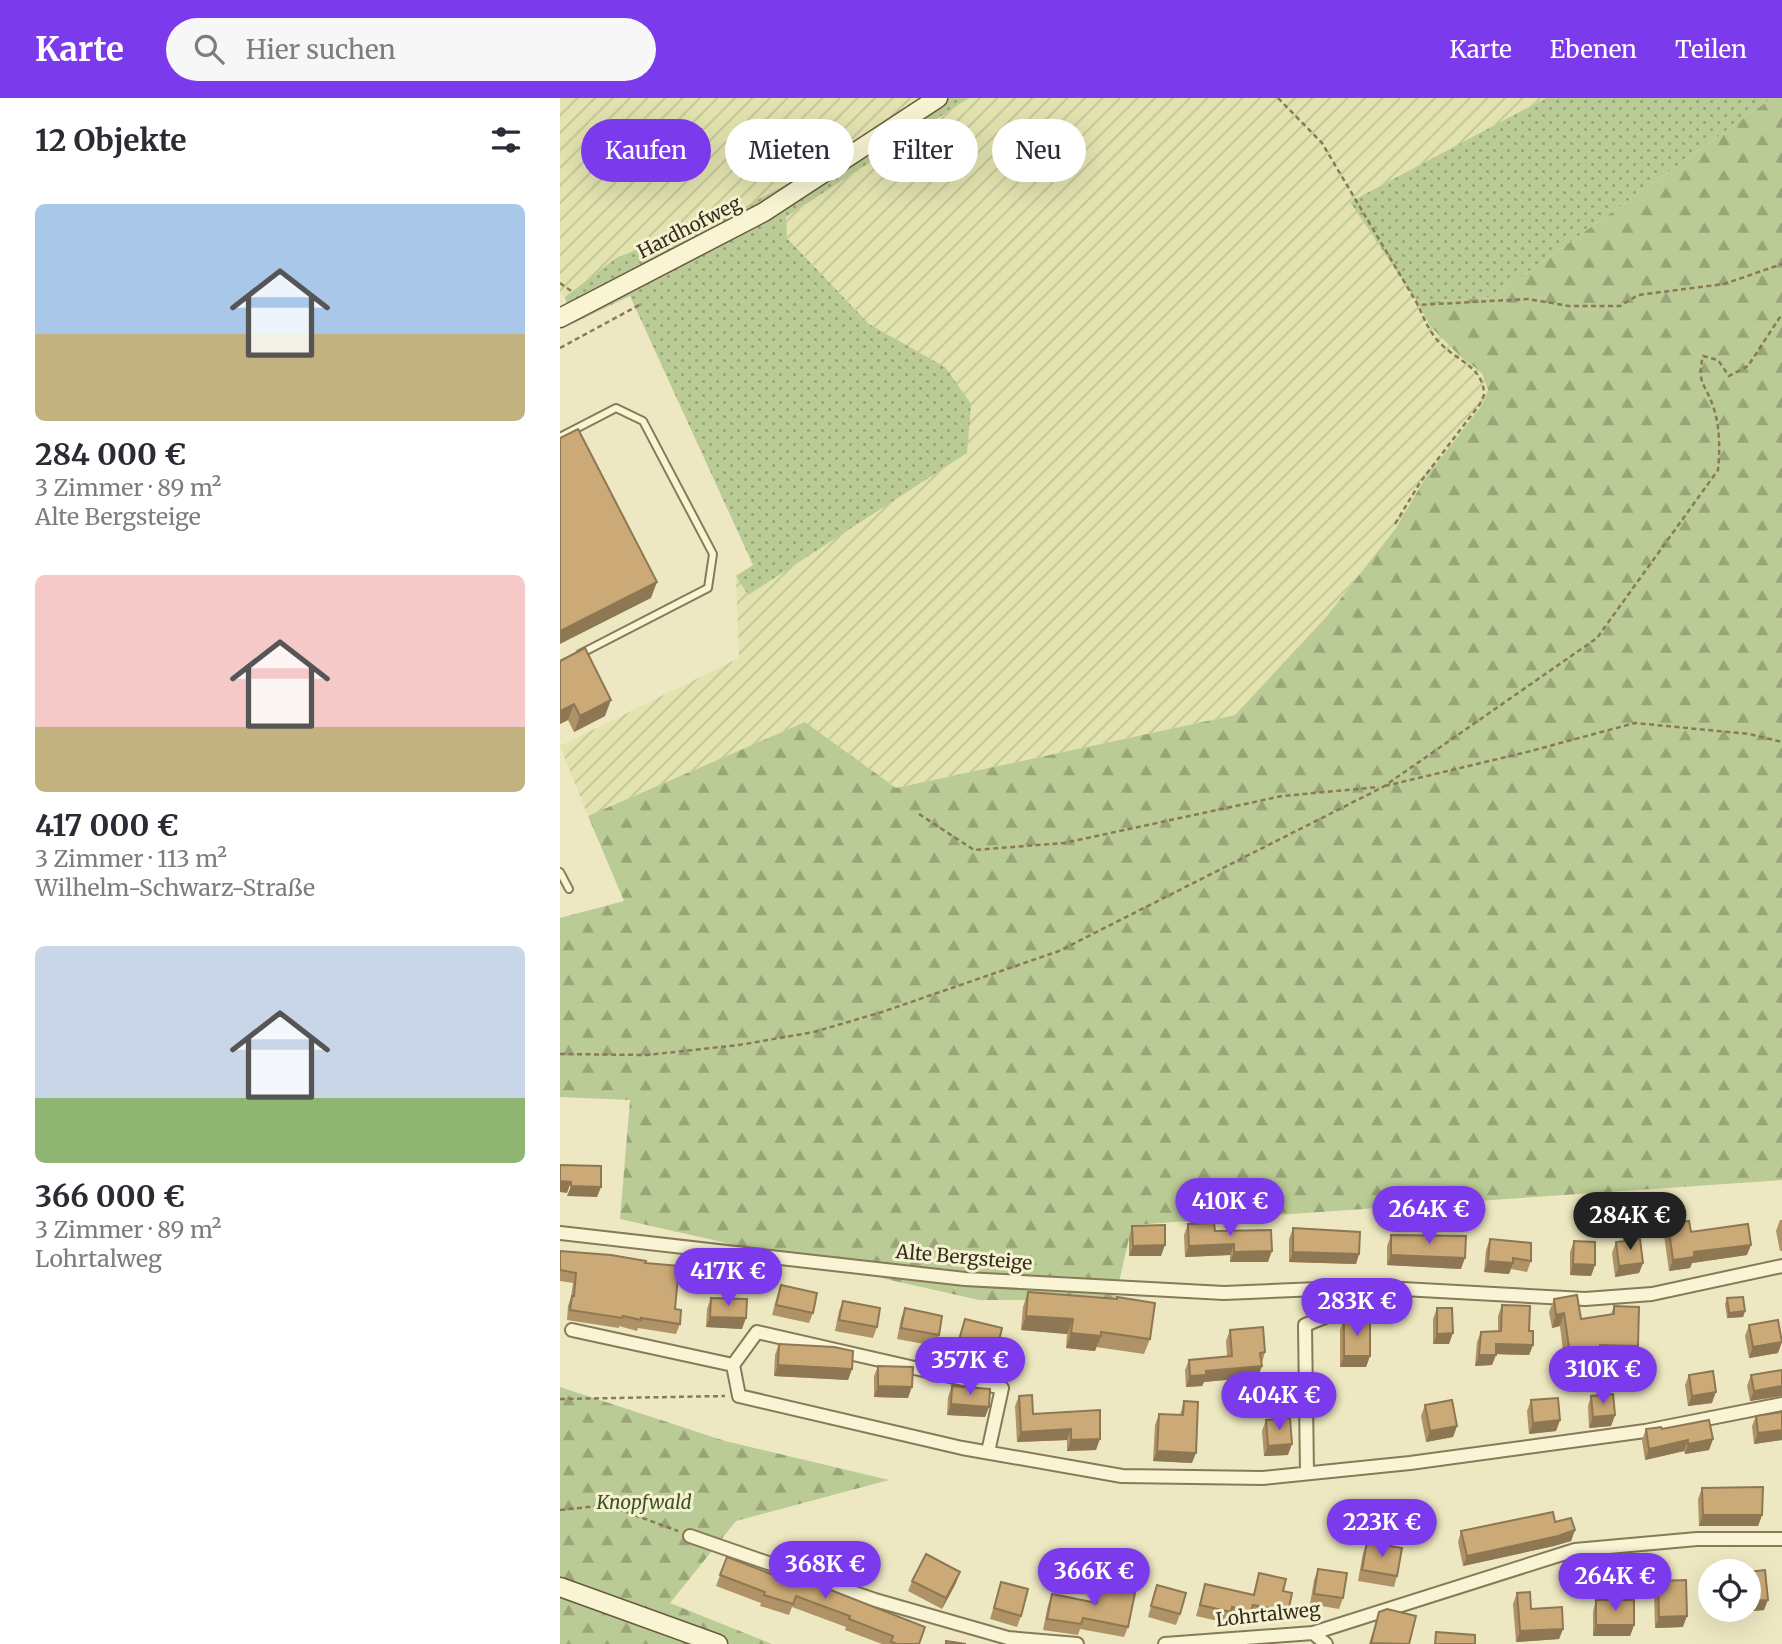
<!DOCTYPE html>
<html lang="de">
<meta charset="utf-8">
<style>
:root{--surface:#fff;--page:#f7f7f7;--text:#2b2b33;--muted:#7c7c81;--accent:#7c3aed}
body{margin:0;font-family:Merriweather,serif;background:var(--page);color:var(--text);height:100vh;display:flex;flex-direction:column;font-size:26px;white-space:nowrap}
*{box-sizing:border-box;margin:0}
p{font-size:23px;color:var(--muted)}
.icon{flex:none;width:38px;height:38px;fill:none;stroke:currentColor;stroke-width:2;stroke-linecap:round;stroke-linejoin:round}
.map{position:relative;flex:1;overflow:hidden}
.details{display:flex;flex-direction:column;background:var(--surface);width:560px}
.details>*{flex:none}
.top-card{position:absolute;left:21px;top:21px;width:665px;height:63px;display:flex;gap:14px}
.controls{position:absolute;left:1138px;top:1461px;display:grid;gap:14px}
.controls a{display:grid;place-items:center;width:63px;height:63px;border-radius:50%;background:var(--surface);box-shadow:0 7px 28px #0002;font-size:35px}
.price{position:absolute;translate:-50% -60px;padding:0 16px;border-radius:24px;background:var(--accent);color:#fff;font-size:23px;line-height:46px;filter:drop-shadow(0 2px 4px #0008)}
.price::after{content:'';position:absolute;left:50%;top:42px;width:21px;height:16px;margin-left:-10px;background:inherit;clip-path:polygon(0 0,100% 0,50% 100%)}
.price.on{background:#222;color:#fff}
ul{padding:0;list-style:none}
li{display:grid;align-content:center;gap:14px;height:371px;padding:0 35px}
li span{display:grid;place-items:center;height:217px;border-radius:10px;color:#555}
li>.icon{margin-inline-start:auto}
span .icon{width:126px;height:126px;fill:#fffc;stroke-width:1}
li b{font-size:30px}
h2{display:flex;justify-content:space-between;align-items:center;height:84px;padding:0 35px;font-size:30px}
.chip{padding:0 24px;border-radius:32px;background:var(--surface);box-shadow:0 7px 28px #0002;font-size:24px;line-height:63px}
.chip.on{background:var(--accent);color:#fff}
header{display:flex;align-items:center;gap:42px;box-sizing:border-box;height:98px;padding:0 35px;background:var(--accent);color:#fff}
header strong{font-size:33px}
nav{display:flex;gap:38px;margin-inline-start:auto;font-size:24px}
.search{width:490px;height:63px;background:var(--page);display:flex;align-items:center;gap:18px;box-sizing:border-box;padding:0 24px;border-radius:38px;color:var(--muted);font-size:26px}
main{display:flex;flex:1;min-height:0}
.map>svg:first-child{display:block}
</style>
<header>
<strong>Karte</strong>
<div class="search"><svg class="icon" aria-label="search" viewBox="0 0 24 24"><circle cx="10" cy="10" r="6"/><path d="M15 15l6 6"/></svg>Hier suchen</div>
<nav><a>Karte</a><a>Ebenen</a><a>Teilen</a></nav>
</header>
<main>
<section class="details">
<h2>12 Objekte<svg class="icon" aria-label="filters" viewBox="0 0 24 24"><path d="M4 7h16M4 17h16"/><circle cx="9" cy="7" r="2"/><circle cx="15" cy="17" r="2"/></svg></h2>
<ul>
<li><span style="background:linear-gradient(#a9c7e8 60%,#c2b280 0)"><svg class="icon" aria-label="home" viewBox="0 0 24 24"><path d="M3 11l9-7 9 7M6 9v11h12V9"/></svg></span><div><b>284 000 €</b><p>3 Zimmer · 89 m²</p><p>Alte Bergsteige</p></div></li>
<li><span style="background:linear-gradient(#f6c9c9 70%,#c2b280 0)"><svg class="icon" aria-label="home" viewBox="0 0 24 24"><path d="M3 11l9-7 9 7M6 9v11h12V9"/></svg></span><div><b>417 000 €</b><p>3 Zimmer · 113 m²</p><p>Wilhelm-Schwarz-Straße</p></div></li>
<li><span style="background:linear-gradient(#c9d6e8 70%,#8fb573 0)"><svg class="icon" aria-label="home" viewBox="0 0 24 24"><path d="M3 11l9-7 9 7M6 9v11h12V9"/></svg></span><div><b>366 000 €</b><p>3 Zimmer · 89 m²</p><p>Lohrtalweg</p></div></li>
</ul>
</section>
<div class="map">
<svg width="1222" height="1546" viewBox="0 0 1222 1546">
<defs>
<pattern id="farmland-furrows" width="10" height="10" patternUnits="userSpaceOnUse" patternTransform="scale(1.75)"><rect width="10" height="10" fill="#e2e3af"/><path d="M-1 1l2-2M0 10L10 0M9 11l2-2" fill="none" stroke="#c2c396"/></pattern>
<pattern id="grass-dots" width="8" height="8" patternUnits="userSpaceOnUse" patternTransform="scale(1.75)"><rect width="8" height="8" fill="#bbcb95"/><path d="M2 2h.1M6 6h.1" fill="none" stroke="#99a579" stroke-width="1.8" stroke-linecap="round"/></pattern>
<pattern id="forest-firs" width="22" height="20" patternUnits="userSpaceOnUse" patternTransform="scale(1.75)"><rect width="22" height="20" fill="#bbcb95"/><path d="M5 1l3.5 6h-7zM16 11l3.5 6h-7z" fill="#99a579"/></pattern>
</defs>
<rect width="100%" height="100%" fill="#ede8c1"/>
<!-- farmland -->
<path fill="url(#farmland-furrows)" d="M0 0H360L277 58 181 111 56 160 5 199 0 195Z
M409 0H986L790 104 858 205 870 228 900 258 922 275 928 292 922 307 864 382 836 430 767 518 675 617 336 690 245 624 28 718 0 648 179 560 176 478 188 497 385 269 309 226 227 139 226 119Z"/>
<!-- grass -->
<path fill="url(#grass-dots)" d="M360 0H409L226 119 227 140 309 226 385 269 411 306 407 355 188 497 176 478 193 467 70 198 12 226 5 199 56 160 181 111 277 58Z
M986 0H1212L933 199 858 205 790 104Z"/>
<!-- forest -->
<path fill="url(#forest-firs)" d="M1212 0H1222V1082L572 1127 555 1202H419L60 1121 70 1002 0 999V820L64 803 28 718 245 624 336 690 675 617 767 518 836 430 864 382 922 307 928 292 922 275 900 258 870 228 858 205 933 199Z
M0 1289 165 1343 329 1382 176 1423 110 1505 212 1546H0Z"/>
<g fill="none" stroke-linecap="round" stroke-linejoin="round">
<!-- lane casing -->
<g stroke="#877a59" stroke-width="10">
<path id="lane" d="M0 339 56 310 83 323 153 456 148 490 20 556
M0 774 9 791"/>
</g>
<!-- street casing -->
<g stroke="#877a59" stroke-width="16">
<path id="street" d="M0 1135 405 1181 664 1195 806 1189 1025 1201 1092 1196 1222 1168
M12 1232 173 1267
M428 1354 442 1290 197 1234 173 1267 179 1298 402 1350 562 1378 703 1380 850 1365 1085 1333 1222 1306
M747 1375 745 1227 800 1205 806 1189
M130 1438 315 1502 448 1540 517 1546
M753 1535 766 1546
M605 1546 753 1535 1015 1452 1137 1441H1222"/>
</g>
<!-- secondary casing -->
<g stroke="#685a3c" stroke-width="21">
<path id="secondary" d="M0 220 204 114 378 0
M0 1489 158 1546"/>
</g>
<!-- path -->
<path stroke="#877a59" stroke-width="2.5" stroke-dasharray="5 3.5" stroke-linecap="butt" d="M718 0 762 45 858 207 968 201 1009 208H1060L1078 197 1164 186 1222 166
M0 185 14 195
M0 250 81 206
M835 426 861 383 920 306 924 297C924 269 897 263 880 245 870 235 864 221 858 207
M825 688 967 654 1075 625 1189 636 1222 644
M359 716 414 752 504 745 722 698 819 689
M0 956 87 957 179 947 254 934 322 914 499 853 823 689 1037 540 1158 372C1160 353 1160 330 1154 311 1146 285 1136 287 1143 258L1158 262 1169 278 1188 268 1222 216
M0 1301 165 1298
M0 1412 47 1407 118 1433"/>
<!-- lane -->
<use href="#lane" stroke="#f8f4d4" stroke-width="6"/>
<!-- street -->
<use href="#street" stroke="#f8f4d4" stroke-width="12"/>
<!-- secondary -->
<use href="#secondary" stroke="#f8f4d4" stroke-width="18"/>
</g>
<!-- wall -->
<path fill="#af9266" d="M0 563 45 618 14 634 8 622 0 626Z
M1220 1122H1222V1153H1220L1216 1133Z
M628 1126 655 1133 708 1164H670V1157L625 1159 624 1137Z
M1108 1126 1131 1134 1187 1157 1132 1165 1130 1170 1109 1173 1104 1137Z
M572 1128 601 1158H569V1139Z
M733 1130 799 1156 796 1166 729 1164V1141Z
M831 1137 901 1171 827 1167V1148Z
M930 1141 971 1163 967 1174 951 1171 949 1176 924 1174 926 1152Z
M1014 1143 1035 1167 1031 1178 1010 1177V1154Z
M1056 1144 1083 1165 1079 1175 1055 1179 1052 1155Z
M0 1153 85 1165 115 1211 120 1226 116 1236 78 1230 77 1233 59 1228V1230L7 1222 8 1208 11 1199 13 1185 0 1183Z
M221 1187 253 1215 249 1225 212 1217 217 1198Z
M468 1194 590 1241 584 1256 536 1249 535 1253 506 1250 507 1236 461 1232 463 1209Z
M151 1200 182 1231 146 1229 147 1211Z
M1167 1200 1185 1213 1183 1219 1167 1220 1165 1206Z
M994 1201 1021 1221 1051 1216 1054 1208 1073 1261 1037 1260 1036 1265 1005 1269 1000 1228 992 1230 989 1214Z
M283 1203 317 1229 313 1240 275 1233 279 1213Z
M942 1207 969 1233 973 1247 969 1257 936 1256 932 1267 915 1268 917 1244 921 1234 938 1233V1218Z
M345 1210 379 1237 375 1248 337 1241 341 1221Z
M877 1210 889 1246H873V1221Z
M405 1221 437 1251 433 1262 395 1252Z
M784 1221 810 1258 806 1269H780V1232Z
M1189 1227 1218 1255 1189 1260 1185 1238Z
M670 1232 705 1254 698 1279 644 1284 642 1288 626 1289 625 1272 629 1262 667 1258 666 1243Z
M219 1246 292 1271 288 1282 214 1278 215 1257Z
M318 1268 348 1300 314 1299V1278Z
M1222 1272V1298L1190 1303 1187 1288 1191 1277Z
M1129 1277 1152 1305 1128 1308 1125 1287Z
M392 1288 429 1309 425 1319 387 1317 388 1299Z
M459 1298 473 1316 540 1312 536 1352 507 1353V1342L457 1344 455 1308Z
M1031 1298 1055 1317 1051 1328 1029 1330 1028 1308Z
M971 1302 1000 1322 996 1333 969 1336 967 1313Z
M624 1303 632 1365 593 1363 595 1327 599 1316 620 1317Z
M865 1307 897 1328 893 1339 866 1344 861 1318Z
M1222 1314V1342L1194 1346 1192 1328 1196 1318Z
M706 1322 728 1357 704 1358 702 1333Z
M1086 1331H1102L1153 1341 1149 1352 1125 1356 1124 1353 1085 1362 1082 1342Z
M1142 1390 1202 1417 1198 1428H1139L1138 1401Z
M995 1424 1015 1432 1011 1443 994 1448 903 1468 898 1444 901 1433Z
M807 1444 837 1478 834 1489 798 1483 803 1455Z
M167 1459 359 1546H322L285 1532 286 1529 232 1509 229 1517 200 1508 201 1505 156 1488Z
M758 1471 783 1500 779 1511 750 1506 754 1482Z
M699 1475 723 1493 728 1514 724 1525 690 1518 687 1524 669 1520 667 1525 636 1518 645 1486 693 1497Z
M1150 1481V1512H1204L1150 1517 1147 1488Z
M352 1483 396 1485 382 1511 348 1493Z
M1098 1483 1123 1529 1095 1530 1094 1494Z
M441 1484 461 1518 457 1529 430 1521Z
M597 1487 620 1516 616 1527 588 1519Z
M541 1488 568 1529 564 1539 520 1531 518 1537 483 1532 488 1507 492 1496 535 1505Z
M957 1495 971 1511 1003 1531 999 1541 956 1544 953 1506Z
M1036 1502 1074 1527 1070 1538H1033V1513Z
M819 1514 849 1546H809Z"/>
<!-- shaded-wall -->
<path fill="#8e7753" d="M97 484 91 500 0 546V533Z
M51 602 45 618 14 634 20 618Z
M14 606 8 622 0 626V613Z
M0 1083 11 1084 7 1095 0 1094Z
M11 1088 41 1089 37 1099 7 1098Z
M674 1146 670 1157 625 1159 629 1148Z
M605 1147 601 1158H569L573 1148Z
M1191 1147 1187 1157 1132 1165 1130 1170 1109 1173 1113 1162 1134 1154Z
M712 1153 708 1164H670L674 1154Z
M733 1154 799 1156 796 1166 729 1164Z
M831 1157 905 1160 901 1171 827 1167Z
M928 1163 953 1165 949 1176 924 1174Z
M1083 1165 1079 1175 1055 1179 1059 1168Z
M1013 1166 1035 1167 1031 1178 1010 1177Z
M1185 1213 1183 1219 1167 1220 1169 1215Z
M1004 1215 1000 1228 992 1230 996 1217Z
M466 1218 513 1221 507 1236 461 1232Z
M150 1219 186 1220 182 1231 146 1229Z
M511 1235 541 1238 535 1253 506 1250Z
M893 1235 889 1246H873L877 1236Z
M1222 1244 1218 1255 1189 1260 1193 1249Z
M936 1246 973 1247 969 1257 932 1256Z
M1040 1247 1078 1248 1073 1261 1037 1260 1036 1265 1005 1269 1010 1256Z
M919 1257H936L932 1267 915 1268Z
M784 1258H810L806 1269H780Z
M218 1267 292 1271 288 1282 214 1278Z
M702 1268 698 1279 644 1284 642 1288 626 1289 630 1278 646 1273Z
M318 1288 352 1289 348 1300 314 1299Z
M1222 1288V1298L1190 1303 1194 1293Z
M1156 1294 1152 1305 1128 1308 1132 1298Z
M391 1306 429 1309 425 1319 387 1317Z
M1055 1317 1051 1328 1029 1330 1033 1319Z
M1000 1322 996 1333 969 1336 973 1325Z
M897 1328 893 1339 866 1344 870 1333Z
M511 1331 507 1342 457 1344 461 1334Z
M1222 1332V1342L1194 1346 1198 1335Z
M540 1341 536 1352 507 1353 511 1342Z
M1153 1341 1149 1352 1125 1356 1128 1346Z
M1128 1342 1124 1353 1085 1362 1089 1351Z
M732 1346 728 1357 704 1358 708 1348Z
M597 1353 636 1355 632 1365 593 1363Z
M1143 1417H1202L1198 1428H1139Z
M1015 1432 1011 1443 994 1448 903 1468 907 1458Z
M400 1474 396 1485 382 1511 386 1500Z
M1208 1502 1204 1512 1150 1517 1152 1512H1188V1503Z
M1127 1518 1123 1529 1095 1530 1099 1519Z
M1036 1527H1074L1070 1538H1033Z
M1003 1531 999 1541 956 1544 960 1533Z"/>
<!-- building -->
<path fill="#cbaa77" stroke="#8e7753" stroke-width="2" d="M18 331 97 484 0 533V340Z
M25 550 51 602 20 618 14 606 0 613V563Z
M0 1067 41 1068V1089L11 1088V1084L0 1083Z
M1129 1123 1131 1134 1188 1126 1191 1147 1134 1154V1159L1113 1162 1108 1126Z
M654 1125 655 1133 711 1132 712 1153 674 1154V1146L629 1148 628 1126Z
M605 1127V1147L573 1148 572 1128Z
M733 1130 800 1134 799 1156 733 1154Z
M831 1137 906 1138 905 1160 831 1157Z
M930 1141 971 1145V1163L953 1160V1165L928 1163Z
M1080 1141 1083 1165 1059 1168 1056 1144Z
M1014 1143 1035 1144V1167L1013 1166Z
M0 1153 51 1157 86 1163 85 1165 119 1168 115 1211 121 1212 120 1226 81 1220V1222L63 1218 62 1220 10 1212 12 1198H14L16 1175 0 1172Z
M221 1187 257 1195 253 1215 216 1207Z
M468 1194 557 1201V1199L595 1205 590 1241 541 1234V1238L511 1235 513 1221 466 1218Z
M1017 1197 1021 1221 1054 1216V1208L1079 1209 1078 1248 1040 1247V1252L1010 1256 1004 1215 996 1217 994 1201Z
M1183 1199 1185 1213 1169 1215 1167 1200Z
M151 1200 187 1201 186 1220 150 1219Z
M283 1203 320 1210 317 1229 279 1222Z
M942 1207 970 1208 969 1233H973V1247L936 1246V1257H919L921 1234 941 1233Z
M345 1210 382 1218 379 1237 341 1230Z
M877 1210H892L893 1235 877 1236Z
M405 1221 442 1230 437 1251 399 1242Z
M784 1221 810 1222V1258H784Z
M1218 1222 1222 1244 1193 1249 1189 1227Z
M703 1229 705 1254 700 1255 702 1268 646 1273V1277L630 1278 629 1262 672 1258 670 1232Z
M219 1246 274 1249 293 1253 292 1271 218 1267Z
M318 1268 353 1269 352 1289 318 1288Z
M1222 1272V1288L1194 1293 1191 1277Z
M1153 1273 1156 1294 1132 1298 1129 1277Z
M392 1288 430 1291 429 1309 391 1306Z
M1053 1296 1055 1317 1033 1319 1031 1298Z
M472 1297 473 1316 540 1312V1341L511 1342V1331L461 1334 459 1298Z
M998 1300 1000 1322 973 1325 971 1302Z
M892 1302 897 1328 870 1333 865 1307Z
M624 1303 638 1304 636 1355 597 1353 599 1316 623 1317Z
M1222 1314V1332L1198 1335 1196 1318Z
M730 1320 732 1346 708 1348 706 1322Z
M1149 1322 1153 1341 1128 1346V1342L1089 1351 1086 1331 1101 1329 1102 1331Z
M1203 1389 1202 1417H1143L1142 1390Z
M993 1414 995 1424 1011 1420 1015 1432 998 1438 907 1458 901 1433Z
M807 1444 842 1450 837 1478 802 1472Z
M366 1456 400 1474 386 1500 352 1483Z
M167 1459 211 1476 252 1487 253 1485 365 1529 359 1546H337L331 1544 333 1538 289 1521 290 1518 236 1498 233 1506 204 1497 205 1494 160 1477Z
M758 1471 787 1475 783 1500 754 1496Z
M1205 1472 1208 1502 1188 1503V1474Z
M699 1475 726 1481 723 1493 732 1495 728 1514 693 1507 691 1514 672 1509 671 1514 640 1507 645 1486 694 1497Z
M1126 1482 1127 1518 1099 1519 1098 1483Z
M441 1484 468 1491 461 1518 434 1510Z
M597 1487 626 1495 620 1516 591 1508Z
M541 1488 575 1495 568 1529 523 1520 521 1526 487 1521 492 1496 537 1505Z
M970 1494 971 1511 1002 1509 1003 1531 960 1533 957 1495Z
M1036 1502H1074V1527H1036Z
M827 1511 856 1518 849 1546 811 1545 819 1514Z
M876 1534 915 1537V1546H875Z
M386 1543 406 1546H386Z"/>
<g text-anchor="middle" stroke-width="6" stroke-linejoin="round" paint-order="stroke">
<!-- street labels -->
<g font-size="19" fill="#362e1d" stroke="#f5f1d1">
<text transform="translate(129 129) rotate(-27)" y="7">Hardhofweg</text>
<text transform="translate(404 1159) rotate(5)" y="7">Alte Bergsteige</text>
<text transform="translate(708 1516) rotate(-6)" y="7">Lohrtalweg</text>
</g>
<!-- park labels -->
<g font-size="19" font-style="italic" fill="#3e5324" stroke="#f5f1d1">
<text x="84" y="1411">Knopfwald</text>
</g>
</g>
</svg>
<div class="controls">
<a><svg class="icon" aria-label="locate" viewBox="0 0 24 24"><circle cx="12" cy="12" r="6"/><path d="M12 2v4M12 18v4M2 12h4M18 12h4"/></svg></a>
</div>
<b class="price" style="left:670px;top:1140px">410K €</b>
<b class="price" style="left:869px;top:1148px">264K €</b>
<b class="price on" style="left:1070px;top:1154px">284K €</b>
<b class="price" style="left:168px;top:1210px">417K €</b>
<b class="price" style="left:797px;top:1240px">283K €</b>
<b class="price" style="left:410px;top:1299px">357K €</b>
<b class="price" style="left:1043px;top:1308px">310K €</b>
<b class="price" style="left:719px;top:1334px">404K €</b>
<b class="price" style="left:822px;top:1461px">223K €</b>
<b class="price" style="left:265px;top:1503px">368K €</b>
<b class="price" style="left:534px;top:1510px">366K €</b>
<b class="price" style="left:1055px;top:1515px">264K €</b>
<div class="top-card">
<a class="chip on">Kaufen</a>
<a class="chip">Mieten</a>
<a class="chip">Filter</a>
<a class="chip">Neu</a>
</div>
</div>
</main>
